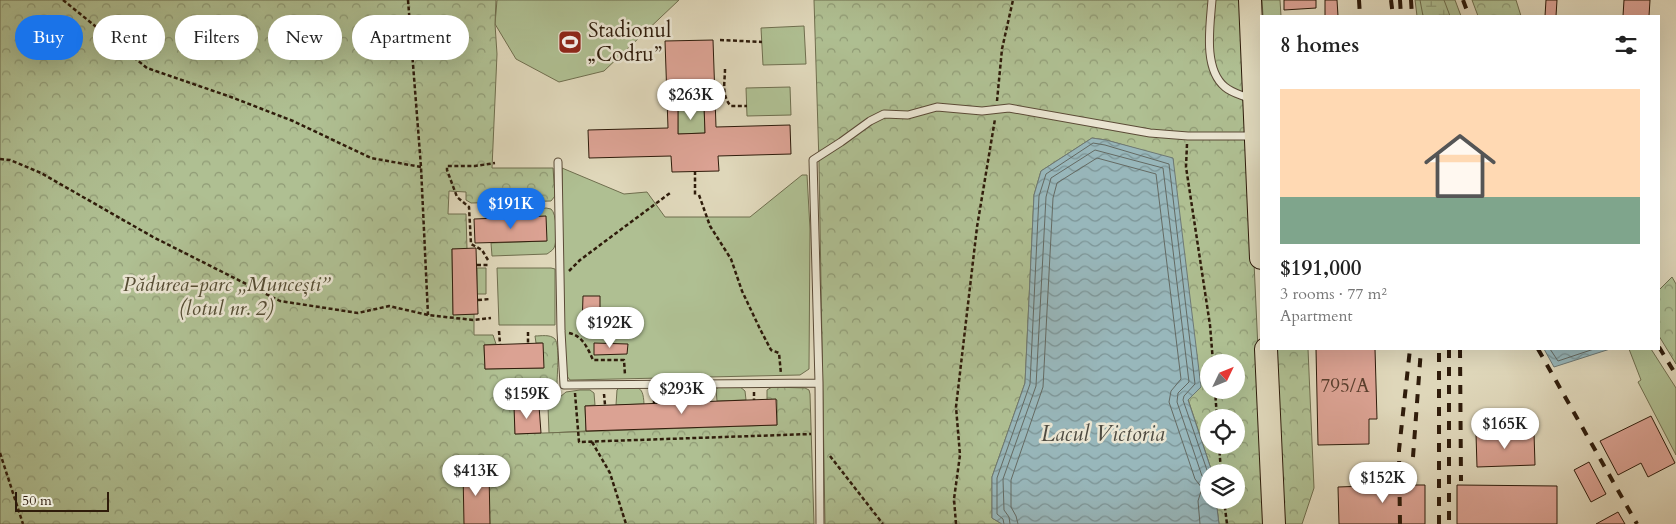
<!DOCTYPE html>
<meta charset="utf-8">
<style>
:root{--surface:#fff;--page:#f2f2f2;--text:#222;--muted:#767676;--accent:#1a73e8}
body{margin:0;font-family:Cardo,serif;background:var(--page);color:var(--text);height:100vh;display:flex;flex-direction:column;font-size:19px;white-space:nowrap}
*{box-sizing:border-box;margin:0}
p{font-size:16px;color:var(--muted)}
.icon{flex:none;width:28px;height:28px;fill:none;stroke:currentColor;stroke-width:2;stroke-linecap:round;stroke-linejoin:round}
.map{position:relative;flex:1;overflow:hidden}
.sheet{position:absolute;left:1260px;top:15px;width:400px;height:335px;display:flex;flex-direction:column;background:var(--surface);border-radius:0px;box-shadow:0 5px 20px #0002}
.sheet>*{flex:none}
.top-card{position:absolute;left:15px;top:15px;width:475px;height:45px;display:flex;gap:10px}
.needle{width:32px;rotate:47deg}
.buttons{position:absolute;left:1200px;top:354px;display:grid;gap:10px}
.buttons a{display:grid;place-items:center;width:45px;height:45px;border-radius:50%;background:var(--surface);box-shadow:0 5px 20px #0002;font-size:25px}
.scale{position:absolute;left:15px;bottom:12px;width:94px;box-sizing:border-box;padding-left:5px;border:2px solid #2f1c0b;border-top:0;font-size:14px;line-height:18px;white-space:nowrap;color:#2f1c0b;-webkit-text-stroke:4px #eae5d2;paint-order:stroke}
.price{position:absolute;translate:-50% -42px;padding:0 11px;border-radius:18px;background:#fff;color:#222;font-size:16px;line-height:32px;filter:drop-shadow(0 1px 2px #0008)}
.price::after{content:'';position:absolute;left:50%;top:30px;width:15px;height:11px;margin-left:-8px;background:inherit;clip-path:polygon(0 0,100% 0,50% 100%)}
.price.current{background:var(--accent);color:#fff}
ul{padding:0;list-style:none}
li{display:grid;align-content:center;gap:10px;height:265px;padding:0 20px}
li span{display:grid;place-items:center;height:155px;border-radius:0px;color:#555}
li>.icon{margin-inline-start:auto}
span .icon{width:90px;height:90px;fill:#fffc;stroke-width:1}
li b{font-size:21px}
h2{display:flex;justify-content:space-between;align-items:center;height:60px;padding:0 20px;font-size:21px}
.pill{padding:0 18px;border-radius:22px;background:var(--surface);box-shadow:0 5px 20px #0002;font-size:18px;line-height:45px}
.pill.current{background:var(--accent);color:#fff}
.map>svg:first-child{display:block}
</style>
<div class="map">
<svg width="1676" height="524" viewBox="0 0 1676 524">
<defs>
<pattern id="forest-crowns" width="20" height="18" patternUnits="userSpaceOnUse" patternTransform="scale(1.25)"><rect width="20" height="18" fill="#afbf92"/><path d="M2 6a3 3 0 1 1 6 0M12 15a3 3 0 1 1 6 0" fill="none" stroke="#8f9a75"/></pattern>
<pattern id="wetland-marsh" width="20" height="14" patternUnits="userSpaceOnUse" patternTransform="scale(1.25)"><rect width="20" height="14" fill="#afbf92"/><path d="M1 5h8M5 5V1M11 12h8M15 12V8" fill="none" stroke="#8f9a75"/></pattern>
<pattern id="water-waves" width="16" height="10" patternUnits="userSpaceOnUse" patternTransform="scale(1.25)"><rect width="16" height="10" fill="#98b7bb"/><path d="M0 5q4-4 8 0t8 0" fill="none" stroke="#7c9496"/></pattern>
</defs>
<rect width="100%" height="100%" fill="#dfd7ba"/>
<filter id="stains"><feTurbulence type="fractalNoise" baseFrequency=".004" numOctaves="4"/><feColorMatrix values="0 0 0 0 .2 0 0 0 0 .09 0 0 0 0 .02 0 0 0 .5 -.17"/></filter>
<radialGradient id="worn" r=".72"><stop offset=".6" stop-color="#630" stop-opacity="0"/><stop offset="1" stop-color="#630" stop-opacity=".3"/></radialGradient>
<!-- green -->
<path fill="#afbf92" stroke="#6f6e4e" d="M497 0H679L604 71 559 82 516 59 495 24Z
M1262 0H1280L1281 16H1263Z
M1415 0H1455L1461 16H1417Z
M804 26 806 64 763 65 761 28Z
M790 87 791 115 747 116 746 88Z
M704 105 705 133 678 134V106Z
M562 168 624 194 647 192 665 217H750L802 175H807L810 229 809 369 800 375 570 380 566 375 562 313Z
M546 208 551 209C557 214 557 237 555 245 554 250 551 251 547 254L492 256 491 243 546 241 537 212 539 209Z
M496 209H520L523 211 524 217 493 218V212Z
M477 268H486V294H477Z
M497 268H551L555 269V325H499Z
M1629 349H1651L1676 388V455L1638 382 1641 380Z
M739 386 745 391 746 400 717 401 716 389 719 387Z
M672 387H690L694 389 696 402 665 403C665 396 664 390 672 387Z
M619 388C637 388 643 383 644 404L616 405 617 390Z
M580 390H590L594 393 595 405 585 406 586 431 549 433 548 407 566 392Z"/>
<!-- forest -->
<path fill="url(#forest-crowns)" stroke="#6f6e4e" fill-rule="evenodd" d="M0 0H496L495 24 497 54 492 168H553L555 196 551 201 471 203 466 200V192L449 191 448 214H466L467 249H452L453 314H474V335H493L496 344 484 345 485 369 543 368 542 343H536L535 336C541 336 550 334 555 339 560 346 557 375 557 384L514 386 515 434 777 425V400H767V390L772 387 805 388 809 390 810 394 814 524H0Z
M814 0H1242L1266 524H1219L1216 500H1236V472H1212L1188 399 1173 159 1106 140 1092 138 1041 171 1034 195 1025 383 992 477V518L1002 524H825L819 163ZM1209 362H1236V390H1209ZM1209 418H1236V445H1209Z
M1472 0H1516L1521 16H1478Z
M1672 277 1676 284V364L1659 336V290Z
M1276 349H1308L1314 488 1302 524H1285Z"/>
<!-- wetland -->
<path fill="url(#wetland-marsh)" stroke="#6f6e4e" d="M1420 0H1444L1450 16H1423Z"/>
<!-- water -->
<path fill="url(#water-waves)" stroke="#6e7975" d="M1092 138 1106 140 1173 158 1201 387 1188 400 1212 472H1209V500H1216L1219 524H1002L992 518V477L1025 383 1034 195 1041 171Z
M1544 349H1610L1554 367Z"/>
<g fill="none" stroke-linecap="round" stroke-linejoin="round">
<!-- shore -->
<path stroke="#646a63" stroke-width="1" d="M1550 349 1558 361 1594 349
M1004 524 1003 519 997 514V478L1030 384 1039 196 1046 174 1093 143 1105 145 1169 164 1195 384 1184 396 1183 400 1209 476
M1010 524 1009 517 1004 510 1003 479 1036 386 1046 197 1051 178 1095 150 1163 168 1189 382 1178 393 1177 402 1202 476 1209 483
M1018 524 1016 516 1011 507V480L1043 387 1053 198 1057 183 1097 158 1156 174 1181 379 1171 391 1169 402 1195 479 1202 488 1198 501 1200 524"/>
</g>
<!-- building -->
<path fill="#dba293" stroke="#2f1c0b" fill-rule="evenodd" d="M1284 0H1316V8L1284 10Z
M1325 0H1337L1338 16H1325Z
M1546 0H1557L1556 16H1545Z
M1624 0H1650L1649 16H1623Z
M713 40 716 127 790 125 791 154 718 156 719 171 672 172 671 156 589 158 588 130 668 128 665 41ZM704 105 705 133 678 134V106Z
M546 216 547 241 475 243 474 219Z
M476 248 478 314 453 315 452 249Z
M583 296H600V328H582Z
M543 343 544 368 485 369 484 345Z
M594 343 628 344 627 354 594 355Z
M1316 349H1375L1377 419H1369V444L1318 445Z
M776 399 777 425 586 431 585 406Z
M539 406 541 433 515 434 514 407Z
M1651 416 1675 463 1648 477 1641 463 1618 475 1600 441Z
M1534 433 1535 465 1477 467 1476 434Z
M1589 462 1606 494 1591 502 1574 470Z
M463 471H489L490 524H464Z
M1393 481H1412V485H1425V524H1339L1338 487 1393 485Z
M1457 485 1557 486V524H1457Z
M1618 512 1625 524H1596Z"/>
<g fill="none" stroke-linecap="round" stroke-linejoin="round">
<!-- service casing -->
<g stroke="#5b4b37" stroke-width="9">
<path id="service" d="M1212 0C1210 26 1203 69 1225 87 1232 93 1242 95 1250 99
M558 162 561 331 564 385 819 383
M820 524 819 383 813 160 841 142 870 121 884 114 908 115 937 107 982 111 1009 108 1150 133 1188 136H1253"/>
</g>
<!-- primary casing -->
<g stroke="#2f1c0b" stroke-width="24">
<path id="primary" d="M1250 0 1261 258
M1266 349 1274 524"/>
</g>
<!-- path -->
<path stroke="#2f1c0b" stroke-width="2.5" stroke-dasharray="4 2.5" stroke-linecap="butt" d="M63 0 147 68 231 97 293 121 371 158 421 167
M408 0 421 167 428 315
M720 40 762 42
M725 69C725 81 721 96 731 106H747
M997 101 1002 49 1013 0
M1187 144 1186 167 1210 325 1213 362
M0 159 10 160 41 173 153 237 280 301 358 313 389 306 428 315 473 320 491 318
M695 171V195
M699 195 710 226 731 259 742 291 760 329 771 350 779 353 781 374
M486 206 487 218
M529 206V217
M488 260 482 250 471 244 469 207 457 197 447 170V166H475L495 163
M477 265H488
M569 271 580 260 670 193
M478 300 490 299
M499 331 500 344
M528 332V343
M569 333C583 336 588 349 593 360H624L625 375
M1215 390 1217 418
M754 392V400
M575 393 579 442 811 434
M705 393 706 402
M604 394 605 405
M654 404V393
M592 442 610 473 626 524
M1219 445 1221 472
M0 453 23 524
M830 456 883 524
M1224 500 1227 524
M956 524 954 499 960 455 956 407 977 227 995 119"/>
<!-- service -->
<use href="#service" stroke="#eae5d2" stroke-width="7"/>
<!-- primary -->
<use href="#primary" stroke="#dfd7ba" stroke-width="22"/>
<!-- rail -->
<path stroke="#2f1c0b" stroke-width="4" stroke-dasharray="9 9" stroke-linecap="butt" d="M1359 0 1360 16
M1391 0 1393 16
M1400 0 1401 16
M1411 0 1412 16
M1463 0 1469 16
M1659 347 1676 375
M1449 349V524
M1460 349 1461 481
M1538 349 1637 524
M1413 457 1421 349
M1400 524 1399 450 1410 349
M1439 524V349"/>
</g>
<!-- icons -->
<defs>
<g id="stadium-square" transform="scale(1.25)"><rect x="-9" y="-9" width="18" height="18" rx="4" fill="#8f2418" stroke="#eae5d2"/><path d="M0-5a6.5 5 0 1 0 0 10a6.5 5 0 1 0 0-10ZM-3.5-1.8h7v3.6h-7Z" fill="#fff"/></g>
</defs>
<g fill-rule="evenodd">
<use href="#stadium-square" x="570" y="42"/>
</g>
<g text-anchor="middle" stroke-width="5" stroke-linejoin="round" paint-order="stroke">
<!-- number labels -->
<g font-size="19" fill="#5a3e2d">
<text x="1345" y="392">795/A</text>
</g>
<!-- poi labels -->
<g font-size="21" fill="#2f1c0b" stroke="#eae5d2" text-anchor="start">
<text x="588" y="37">Stadionul<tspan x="588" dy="24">„Codru”</tspan></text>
</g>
<!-- park labels -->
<g font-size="21" font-style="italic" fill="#554d34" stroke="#eae5d2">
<text x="226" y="291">Pădurea-parc „Muncești”<tspan x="226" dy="24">(lotul nr. 2)</tspan></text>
</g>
<!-- water labels -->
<g font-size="22" font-style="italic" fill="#4e4a40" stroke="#eae5d2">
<text x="1103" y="441">Lacul Victoria</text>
</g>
</g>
<rect width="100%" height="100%" filter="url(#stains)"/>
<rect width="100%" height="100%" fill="url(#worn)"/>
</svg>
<div class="buttons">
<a><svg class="needle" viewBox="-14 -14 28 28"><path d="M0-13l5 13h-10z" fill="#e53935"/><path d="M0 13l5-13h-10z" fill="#767676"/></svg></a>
<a><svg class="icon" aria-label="locate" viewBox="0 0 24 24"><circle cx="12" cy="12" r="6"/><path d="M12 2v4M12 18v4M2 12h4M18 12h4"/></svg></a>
<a><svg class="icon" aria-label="layers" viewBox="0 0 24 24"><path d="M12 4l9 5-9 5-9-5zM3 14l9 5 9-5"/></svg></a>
</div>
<div class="scale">50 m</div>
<b class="price" style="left:691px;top:121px">$263K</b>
<b class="price current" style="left:511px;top:230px">$191K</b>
<b class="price" style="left:610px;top:349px">$192K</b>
<b class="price" style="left:682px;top:415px">$293K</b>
<b class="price" style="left:527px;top:420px">$159K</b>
<b class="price" style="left:1505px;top:450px">$165K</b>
<b class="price" style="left:476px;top:497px">$413K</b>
<b class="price" style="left:1383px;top:504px">$152K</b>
<div class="top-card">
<a class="pill current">Buy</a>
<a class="pill">Rent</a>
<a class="pill">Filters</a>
<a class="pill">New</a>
<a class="pill">Apartment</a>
</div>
<section class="sheet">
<h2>8 homes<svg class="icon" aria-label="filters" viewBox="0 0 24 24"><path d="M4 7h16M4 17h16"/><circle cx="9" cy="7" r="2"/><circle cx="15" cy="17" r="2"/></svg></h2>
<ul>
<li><span style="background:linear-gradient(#ffd9b3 70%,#7fa58c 0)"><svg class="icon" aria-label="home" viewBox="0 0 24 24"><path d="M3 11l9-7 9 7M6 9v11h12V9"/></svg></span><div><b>$191,000</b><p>3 rooms · 77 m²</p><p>Apartment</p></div></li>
</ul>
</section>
</div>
